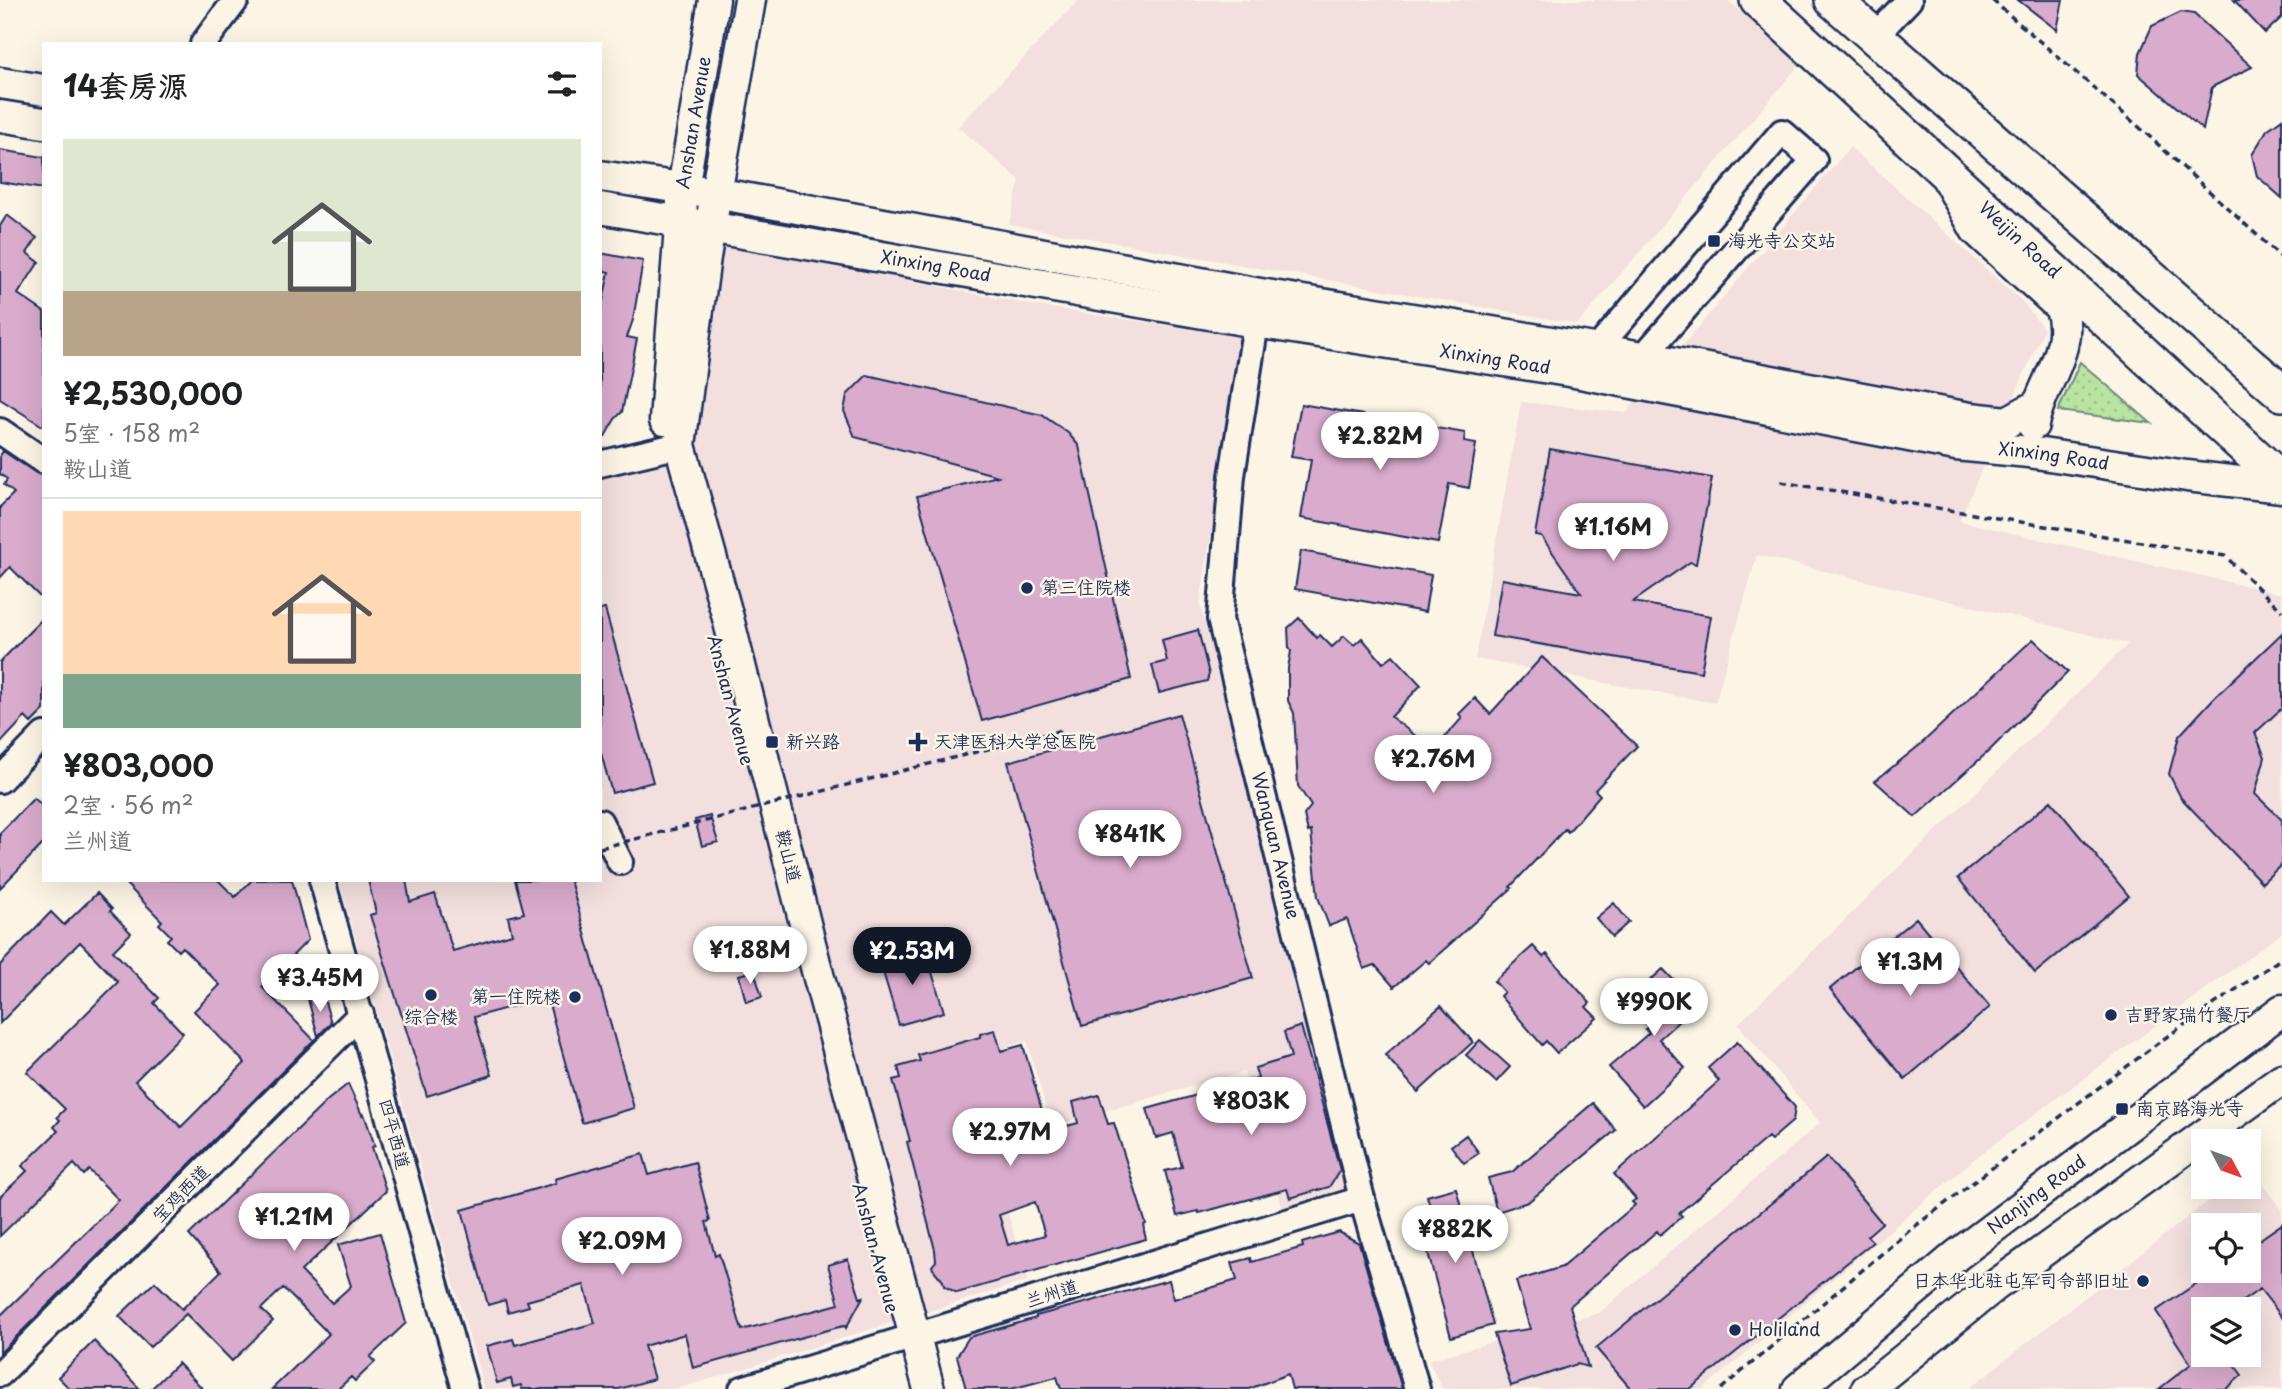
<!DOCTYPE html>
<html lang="zh">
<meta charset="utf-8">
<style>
:root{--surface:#fff;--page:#f2f2f2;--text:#202124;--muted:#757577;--line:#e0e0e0;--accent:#111827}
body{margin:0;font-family:"Playpen Sans","LXGW WenKai TC",sans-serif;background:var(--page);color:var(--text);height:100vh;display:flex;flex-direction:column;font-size:26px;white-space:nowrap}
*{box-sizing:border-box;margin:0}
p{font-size:23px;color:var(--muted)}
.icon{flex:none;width:38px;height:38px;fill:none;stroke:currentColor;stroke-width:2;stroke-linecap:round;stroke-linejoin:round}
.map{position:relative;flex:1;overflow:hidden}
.side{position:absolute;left:42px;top:42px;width:560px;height:840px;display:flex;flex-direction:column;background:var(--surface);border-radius:0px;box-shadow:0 7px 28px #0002}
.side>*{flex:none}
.needle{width:46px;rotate:131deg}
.tools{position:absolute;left:2191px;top:1129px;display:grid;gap:14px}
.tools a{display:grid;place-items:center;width:70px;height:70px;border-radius:0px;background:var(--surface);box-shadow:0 7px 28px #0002;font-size:35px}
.price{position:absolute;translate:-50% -60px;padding:0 16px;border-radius:24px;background:#fff;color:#222;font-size:23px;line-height:46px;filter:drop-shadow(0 2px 4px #0008)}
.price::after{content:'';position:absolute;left:50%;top:42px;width:21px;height:16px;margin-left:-10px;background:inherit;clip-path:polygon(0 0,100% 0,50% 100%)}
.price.selected{background:var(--accent);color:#fff}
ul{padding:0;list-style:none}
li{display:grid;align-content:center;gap:14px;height:371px;padding:0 21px}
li+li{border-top:2px solid var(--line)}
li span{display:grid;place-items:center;height:217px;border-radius:0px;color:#555}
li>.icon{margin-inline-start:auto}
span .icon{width:126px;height:126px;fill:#fffc;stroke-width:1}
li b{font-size:30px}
h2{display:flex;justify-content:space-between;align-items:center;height:84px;padding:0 21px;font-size:30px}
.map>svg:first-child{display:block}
</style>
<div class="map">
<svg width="2282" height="1389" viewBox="0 0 2282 1389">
<defs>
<pattern id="grass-dots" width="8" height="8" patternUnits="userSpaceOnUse" patternTransform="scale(1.75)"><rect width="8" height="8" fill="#b9e3a0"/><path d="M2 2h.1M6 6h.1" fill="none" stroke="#9ec38c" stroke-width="1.8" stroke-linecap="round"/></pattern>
</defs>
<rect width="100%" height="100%" fill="#fcf5e5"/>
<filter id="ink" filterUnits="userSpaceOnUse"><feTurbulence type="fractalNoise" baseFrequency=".0143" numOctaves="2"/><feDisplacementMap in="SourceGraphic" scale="14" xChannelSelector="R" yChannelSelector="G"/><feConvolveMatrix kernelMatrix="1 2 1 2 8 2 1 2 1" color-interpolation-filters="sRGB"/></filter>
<g filter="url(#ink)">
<!-- built -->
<path fill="#f2dfde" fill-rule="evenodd" d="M1079 0H1727L1801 63 1578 324 1009 224 1020 180 958 127Z
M1850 147 2021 300 2044 329 1959 521 2282 594V933L1978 1156 1703 1389H1443L1428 1360 1599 1313 1820 1123 1738 1024 2128 644 1757 555 1715 703 1475 659 1521 402 1626 413Z
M719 242 1031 305 1241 337 1200 604 1351 1186 1282 1207 1244 1072 1051 1126 1027 1041 965 1058 1027 1281 678 1389H484L339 880H600V473L690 451Z
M2251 1167 2282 1209V1389H1968L2226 1187 2249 1186V1169ZM2203 1225H2249V1270H2203ZM2203 1309H2249V1354H2203Z"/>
<!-- grass -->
<path fill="url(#grass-dots)" stroke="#6a897f" stroke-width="2" d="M2080 362 2151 423 2058 411Z"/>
<!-- building -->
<path fill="#d9abcc" stroke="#1b2f5e" stroke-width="2" fill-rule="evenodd" d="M2018 0H2063L2057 30Z
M2234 0H2282V17L2265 33Z
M2181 12 2194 14 2252 67 2212 87 2203 130 2138 74 2140 53 2152 26Z
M2282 119V198L2257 176 2252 155 2267 130Z
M0 150 44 157V189L0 182Z
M7 215 37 238 27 253 39 262 18 294 44 312V427L0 399V226Z
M600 253 643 261 633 320 627 337 637 339 622 412 615 419 600 445V315L609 272 600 270Z
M867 375 1042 415 1068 433 1079 446 1131 679 982 721 917 496 998 476 855 437 844 411 847 395Z
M1301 404 1465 433 1464 442 1476 444 1469 488 1449 484 1438 543 1301 518 1311 460 1291 457Z
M1550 449 1712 478 1696 564 1690 562 1633 602 1711 616 1701 672 1492 636 1502 579 1581 593 1541 536 1535 535Z
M3 451 36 473 44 476V601L10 567 0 578V507L14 493 4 485 7 479 0 474V456Z
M1301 551 1431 575 1425 612 1295 589Z
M605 609 653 782 612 793 600 750V610Z
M44 617V710L31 723 25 717 0 744V662Z
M1299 618 1317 638 1320 635 1332 647 1344 636 1354 645 1362 638 1383 663 1393 655 1421 685 1391 717 1434 750 1462 718 1459 714 1475 698 1490 714 1542 657 1637 746 1595 790 1600 795 1568 832 1565 829 1510 887 1512 888 1429 963 1426 960 1394 987 1375 965 1364 969 1347 919 1329 926 1318 897 1311 831 1308 832 1304 815 1311 806 1298 786 1294 713 1288 701V668L1291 651 1289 648 1288 628Z
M1198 630 1209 674 1207 681 1159 693 1152 665 1167 661 1162 640Z
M2282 633V708L2255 733 2265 757 2255 794 2282 820V864L2262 883 2181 798 2169 774 2179 736 2214 698Z
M2033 639 2068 672 1989 751 1915 817 1875 781 1921 744Z
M1179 714 1253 978 1082 1026 1008 762Z
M34 798 44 807V843L0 888V833Z
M2051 801 2129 896 2035 973 1958 878Z
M710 816 718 842 702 846 695 820Z
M122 880H218L235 897 252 880H292L308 940 262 987 314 1040 0 1353V1316L119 1200 89 1170 84 1175 74 1164 0 1236V1197L27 1171 22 1166 58 1131 54 1127 60 1120 57 1117 65 1109 27 1072 118 982 80 942 0 1023V965L51 912 64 925 97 893 112 909 110 911 131 933 113 951 159 998 154 1003 183 1033 135 1081 181 1127 245 1063 194 1011 220 985 182 947 178 951 167 940 171 936 159 924 162 921Z
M368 880H406L410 902 435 894 453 951 512 934 508 917 524 913 515 880H570L634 1108 582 1123 547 997 474 1017 492 1075 427 1096 370 915 376 913Z
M1614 903 1629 922 1612 937 1596 918Z
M1916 918 1990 1007 1905 1079 1830 989Z
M1533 946 1543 957 1547 954 1590 1003 1586 1007 1597 1018 1557 1053 1546 1041 1542 1045 1500 996 1504 992 1494 981Z
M925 949 944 1012 899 1025 880 962Z
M1663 969 1684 991 1687 988 1699 1003 1659 1039 1685 1068 1643 1106 1609 1067 1649 1033 1645 1029 1649 1026 1627 1001Z
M754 971 762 997 746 1002 739 975Z
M323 995 331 1023 318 1036 308 999Z
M1441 1006 1473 1042 1418 1092 1385 1055Z
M1301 1026 1340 1170 1329 1187 1290 1198 1287 1189 1199 1213 1198 1211 1177 1216 1165 1171 1182 1167 1173 1133 1156 1138 1147 1109 1258 1078 1255 1068 1291 1057 1284 1032Z
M995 1030 1001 1051 1023 1045 1048 1131 1078 1123 1073 1102 1099 1095 1108 1124 1114 1123 1146 1224 1144 1225 1145 1230 1144 1231 1146 1239 957 1293 944 1286 943 1281 933 1269 932 1266 936 1261 935 1250 907 1142 910 1141 893 1080 901 1078 898 1067 920 1061 918 1055 980 1037V1034ZM1035 1202 1045 1235 1008 1245 999 1215Z
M1480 1040 1510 1067 1496 1082 1466 1055Z
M1737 1042 1795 1107 1793 1121 1771 1140 1768 1137 1679 1213 1682 1216 1660 1235 1657 1231 1570 1306 1588 1367 1577 1364 1511 1386 1494 1334 1530 1329 1516 1281 1562 1267 1635 1205 1632 1202 1636 1199 1614 1174 1719 1081 1708 1068Z
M348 1084 362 1115 364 1114 375 1146 372 1147 386 1191 301 1271 332 1303 351 1286 338 1245 380 1233 406 1323 370 1357 375 1362 355 1381 351 1377 338 1389H272L329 1334 283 1288 261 1309 273 1321 232 1361 186 1314 150 1347 119 1316 155 1282 182 1309 221 1271 189 1235 329 1099Z
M1593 1103 1616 1130 1528 1202 1497 1212 1488 1178 1512 1172Z
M1466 1135 1479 1153 1464 1163 1451 1146Z
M643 1154 649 1175 695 1162 710 1221 706 1222 715 1256 719 1254 742 1330 839 1304 828 1265 848 1259 860 1298 863 1297 846 1328 845 1326 835 1328 693 1368 685 1334 644 1346 654 1379 619 1389H522L521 1385 513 1387 511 1379 497 1383 487 1346 513 1339 515 1345 595 1323 584 1285 527 1301 529 1306 508 1312 505 1300 488 1305 462 1210 556 1183 555 1179Z
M1827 1157 1882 1223 1867 1236 1873 1242 1690 1389H1631L1596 1348Z
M1456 1188 1493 1325 1451 1337 1419 1220 1433 1216 1427 1196Z
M2282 1224V1317L2260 1289 2231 1309H2203V1354H2226L2242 1375 2226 1389H2159L2191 1364 2156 1311 2206 1277 2202 1270H2249V1247Z
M1339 1232 1359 1243 1402 1389H1292L1288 1374 1249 1389H1061L1057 1377 1011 1389H966L957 1356 969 1337 1036 1318V1316L1169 1280 1174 1299 1237 1280 1232 1263 1251 1258 1252 1262 1303 1247 1302 1243Z
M94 1341 140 1389H70L58 1377Z
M178 1363 203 1389H151Z"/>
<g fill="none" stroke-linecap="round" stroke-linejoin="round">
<!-- minor casing -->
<g stroke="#1b2f5e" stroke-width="30">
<g id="minor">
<path d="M1874 37 1909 0"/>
<path d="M203 44 236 0"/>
<path id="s1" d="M1259 304 1232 476 1220 619 1362 1199 1417 1389"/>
<path d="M1597 349 1782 132 1814 160 1643 357"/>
<path d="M0 431 44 461"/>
<path d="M600 464 680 445"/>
<path d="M0 780 44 735"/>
<path d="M600 822 620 862"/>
<path d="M322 880 465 1389"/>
<path d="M0 1374 361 1014"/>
<path d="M742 1389 1362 1199"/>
</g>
</g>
<!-- major casing -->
<g stroke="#1b2f5e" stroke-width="35">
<g id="major">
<path d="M750 0 705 257 680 445 728 618 815 963 929 1389"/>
<path d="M0 83 44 90"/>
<path d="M0 116 44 123"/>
<path d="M600 176 716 193 1260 294 1643 357 1970 418 2007 422 2036 406"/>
<path d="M1949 182 1976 230 2060 307C2077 347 2039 386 2033 425"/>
<path id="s2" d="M600 208 1255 322 1575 372 1956 445 2029 452 2187 476 2282 487"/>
<path id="s3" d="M665 420 683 189 714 0"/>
<path id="s4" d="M1798 1389 1957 1255 2282 1010"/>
<path d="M1867 1389 1996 1285 2282 1079"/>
</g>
</g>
<!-- highway casing -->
<g stroke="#1b2f5e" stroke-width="40">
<g id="highway">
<path id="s5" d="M1758 0 2282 481"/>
<path d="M1833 0 2282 393"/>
</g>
</g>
<!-- path -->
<path stroke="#1b2f5e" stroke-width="3.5" stroke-dasharray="7 5" stroke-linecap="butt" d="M1992 0 2139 127 2282 258
M1781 482 2225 556 2282 611
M1721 1389 1910 1230 2162 1040 2282 958"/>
<!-- minor -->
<use href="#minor" stroke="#fcf5e5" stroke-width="24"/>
<!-- major -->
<use href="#major" stroke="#fcf5e5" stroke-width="30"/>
<!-- highway -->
<use href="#highway" stroke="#fcf5e5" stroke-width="35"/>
<!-- path-bridge -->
<path stroke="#1b2f5e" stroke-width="3.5" stroke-dasharray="7 5" stroke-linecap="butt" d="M600 848 1062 730"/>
</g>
</g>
<!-- markers -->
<g fill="#1b2f5e" stroke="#fcf5e5" stroke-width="2.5">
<rect x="1707" y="234" width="14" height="14" rx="3.5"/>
<circle cx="1027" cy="588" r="7"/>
<rect x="765" y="735" width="14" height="14" rx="3.5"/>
<path d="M914.5 731.5h7v7h7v7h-7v7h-7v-7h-7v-7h7z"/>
<circle cx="431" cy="995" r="7"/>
<circle cx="575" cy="997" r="7"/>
<circle cx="2111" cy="1015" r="7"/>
<rect x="2115" y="1102" width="14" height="14" rx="3.5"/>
<circle cx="2143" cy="1281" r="7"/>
<circle cx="1735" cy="1330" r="7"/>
</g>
<g text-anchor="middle" stroke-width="5" stroke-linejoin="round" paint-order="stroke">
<!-- street labels -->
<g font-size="18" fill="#1b2f5e" stroke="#fcf5e5">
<text dy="6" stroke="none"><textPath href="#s3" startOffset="299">Anshan Avenue</textPath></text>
<text dy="6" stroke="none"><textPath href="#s5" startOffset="355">Weijin Road</textPath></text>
<text dy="6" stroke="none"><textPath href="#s2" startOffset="341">Xinxing Road</textPath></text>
<text dy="6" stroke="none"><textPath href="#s2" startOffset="908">Xinxing Road</textPath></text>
<text dy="6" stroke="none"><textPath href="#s2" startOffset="1475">Xinxing Road</textPath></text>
<text transform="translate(730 700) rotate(75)" y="6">Anshan Avenue</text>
<text dy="6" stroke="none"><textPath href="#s1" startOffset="551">Wanquan Avenue</textPath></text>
<text transform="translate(788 856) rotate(76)" y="6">鞍山道</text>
<text transform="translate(394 1134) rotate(75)" y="6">四平西道</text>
<text transform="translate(181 1194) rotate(-45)" y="6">宝鸡西道</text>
<text dy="6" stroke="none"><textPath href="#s4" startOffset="308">Nanjing Road</textPath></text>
<text transform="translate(875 1248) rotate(75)" y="6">Anshan Avenue</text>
<text transform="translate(1052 1294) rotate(-17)" y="6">兰州道</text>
</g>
<!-- poi labels -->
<g font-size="18" fill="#1b2f5e" stroke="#fcf5e5" text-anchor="start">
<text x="1728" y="247">海光寺公交站</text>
<text x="1041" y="594">第三住院楼</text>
<text x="786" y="748">新兴路</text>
<text x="934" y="748">天津医科大学总医院</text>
<text x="561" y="1003" text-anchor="end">第一住院楼</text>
<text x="2125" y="1021">吉野家瑞竹餐厅</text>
<text x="431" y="1023" text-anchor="middle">综合楼</text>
<text x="2136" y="1115">南京路海光寺</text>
<text x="2129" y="1287" text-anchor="end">日本华北驻屯军司令部旧址</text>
<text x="1749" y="1336">Holiland</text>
</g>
</g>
</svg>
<div class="tools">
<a><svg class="needle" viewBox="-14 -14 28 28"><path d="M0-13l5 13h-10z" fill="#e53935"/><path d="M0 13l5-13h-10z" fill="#757577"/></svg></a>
<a><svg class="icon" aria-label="locate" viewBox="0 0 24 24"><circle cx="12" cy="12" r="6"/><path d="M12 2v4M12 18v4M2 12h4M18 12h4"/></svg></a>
<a><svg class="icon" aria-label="layers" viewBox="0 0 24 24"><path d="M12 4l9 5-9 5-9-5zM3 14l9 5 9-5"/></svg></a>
</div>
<b class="price" style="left:1380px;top:472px">¥2.82M</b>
<b class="price" style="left:1613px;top:563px">¥1.16M</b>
<b class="price" style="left:1433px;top:795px">¥2.76M</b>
<b class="price" style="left:1130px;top:870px">¥841K</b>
<b class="price" style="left:750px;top:986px">¥1.88M</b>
<b class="price selected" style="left:912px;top:987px">¥2.53M</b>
<b class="price" style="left:1910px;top:998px">¥1.3M</b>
<b class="price" style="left:320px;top:1014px">¥3.45M</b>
<b class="price" style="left:1654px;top:1038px">¥990K</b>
<b class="price" style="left:1251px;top:1137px">¥803K</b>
<b class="price" style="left:1010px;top:1168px">¥2.97M</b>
<b class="price" style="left:294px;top:1253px">¥1.21M</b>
<b class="price" style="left:1455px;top:1265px">¥882K</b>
<b class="price" style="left:622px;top:1277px">¥2.09M</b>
<section class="side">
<h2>14套房源<svg class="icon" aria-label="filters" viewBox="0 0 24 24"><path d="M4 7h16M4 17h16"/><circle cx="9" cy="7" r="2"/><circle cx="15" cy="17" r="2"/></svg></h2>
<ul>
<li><span style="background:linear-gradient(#dfe7d0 70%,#b9a48a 0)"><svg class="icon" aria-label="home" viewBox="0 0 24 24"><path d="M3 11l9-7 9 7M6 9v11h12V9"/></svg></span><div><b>¥2,530,000</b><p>5室 · 158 m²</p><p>鞍山道</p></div></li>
<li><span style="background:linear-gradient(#ffd9b3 75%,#7fa58c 0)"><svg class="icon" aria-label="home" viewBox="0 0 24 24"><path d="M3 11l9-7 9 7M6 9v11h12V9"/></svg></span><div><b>¥803,000</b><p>2室 · 56 m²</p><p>兰州道</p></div></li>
</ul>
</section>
</div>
